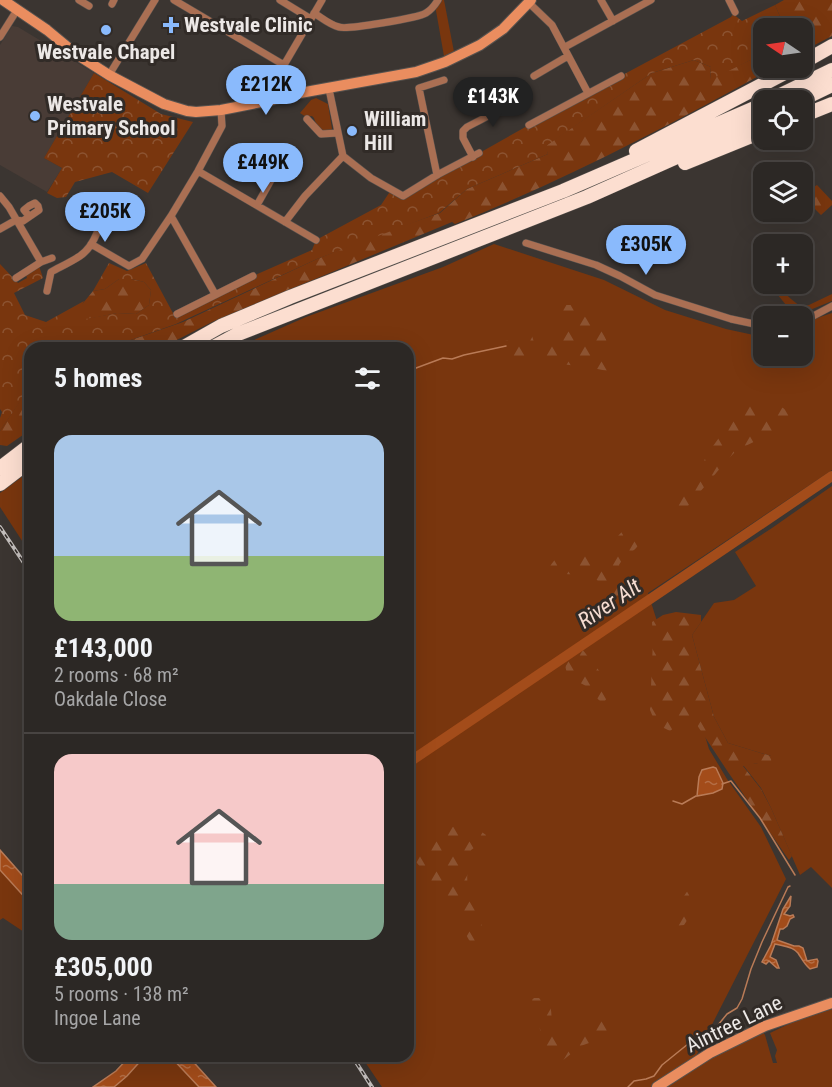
<!DOCTYPE html>
<meta charset="utf-8">
<style>
:root{--surface:#2c2825;--page:#383432;--text:#f1f3f6;--muted:#a6a6a7;--line:#484442;--accent:#8abafc}
body{margin:0;font-family:"Roboto Condensed",sans-serif;background:var(--page);color:var(--text);height:100vh;display:flex;flex-direction:column;font-size:22px;white-space:nowrap}
*{box-sizing:border-box;margin:0}
p{font-size:20px;color:var(--muted)}
.icon{flex:none;width:33px;height:33px;fill:none;stroke:currentColor;stroke-width:2;stroke-linecap:round;stroke-linejoin:round}
.map{position:relative;flex:1;overflow:hidden}
.details{position:absolute;left:24px;top:342px;width:390px;height:720px;display:flex;flex-direction:column;background:var(--surface);border-radius:18px;box-shadow:0 6px 24px #0002,0 0 0 2px var(--line)}
.details>*{flex:none}
.needle{width:39px;rotate:283deg}
.buttons{position:absolute;left:753px;top:18px;display:grid;gap:12px}
.buttons a{display:grid;place-items:center;width:60px;height:60px;border-radius:12px;background:var(--surface);box-shadow:0 6px 24px #0002,0 0 0 2px var(--line);font-size:30px}
.price{position:absolute;translate:-50% -51px;padding:0 14px;border-radius:21px;background:var(--accent);color:#111;font-size:20px;line-height:39px;filter:drop-shadow(0 2px 3px #0008)}
.price::after{content:'';position:absolute;left:50%;top:36px;width:18px;height:14px;margin-left:-9px;background:inherit;clip-path:polygon(0 0,100% 0,50% 100%)}
.price.on{background:#222;color:#fff}
ul{padding:0;list-style:none}
li{display:grid;align-content:center;gap:12px;height:318px;padding:0 30px}
li+li{border-top:2px solid var(--line)}
li span{display:grid;place-items:center;height:186px;border-radius:18px;color:#555}
li>.icon{margin-inline-start:auto}
span .icon{width:108px;height:108px;fill:#fffc;stroke-width:1}
li b{font-size:26px}
h2{display:flex;justify-content:space-between;align-items:center;height:72px;padding:0 30px;font-size:26px}
.map>svg:first-child{display:block}
</style>
<div class="map">
<svg width="832" height="1087" viewBox="0 0 832 1087">
<defs>
<pattern id="forest-firs" width="22" height="20" patternUnits="userSpaceOnUse" patternTransform="scale(1.5)"><rect width="22" height="20" fill="#79360e"/><path d="M5 1l3.5 6h-7zM16 11l3.5 6h-7z" fill="#8c5331"/></pattern>
<pattern id="park-crowns" width="20" height="18" patternUnits="userSpaceOnUse" patternTransform="scale(1.5)"><rect width="20" height="18" fill="#79360e"/><path d="M2 6a3 3 0 1 1 6 0M12 15a3 3 0 1 1 6 0" fill="none" stroke="#8c5331"/></pattern>
<pattern id="water-ripples" width="26" height="14" patternUnits="userSpaceOnUse" patternTransform="scale(1.5)"><rect width="26" height="14" fill="#a34c1a"/><path d="M2 4q2-2 4 0t4 0M15 11q2-2 4 0t4 0" fill="none" stroke="#b46e46"/></pattern>
</defs>
<rect width="100%" height="100%" fill="#3b3531"/>
<!-- built -->
<path fill="#493c36" d="M12 26 18 27 94 73 44 158 62 168 47 192 0 165V45Z"/>
<!-- grass -->
<path fill="#79360e" d="M438 0H444L455 57 445 62 435 5Z
M316 98 328 104 332 129 330 132C321 131 316 126 314 118L312 116 306 117 300 113 311 100Z
M494 244 604 280 665 310 726 329 763 337 764 356H802L803 327 817 318 832 313V470L648 593 657 621 698 713 709 749 727 779 761 827 786 879 695 1058 651 1087H382L361 1056H408V348H236L306 317 443 267Z
M30 471V553L0 507V493Z
M832 486V888L811 867 800 875 771 808 761 788 743 765 758 763 771 756 728 743 714 717 692 635 714 603 734 600 756 586 735 552 772 528Z
M0 870 30 903V936L3 918 0 920Z
M832 1009V1087H661L687 1070 763 1032 765 1035 773 1063H777L775 1056 777 1050 770 1033 795 1021Z
M145 1056H170L199 1087H114L127 1076Z"/>
<!-- forest -->
<path fill="url(#forest-firs)" d="M784 0H832V36L803 51 802 28H785L775 5Z
M763 54 764 68H773C670 125 565 180 455 224L452 222 212 322 161 348H108L183 322 317 259 382 233 440 213 467 189 548 154 545 146 652 73 694 60 711 67 710 79Z
M810 182 814 187 817 185 832 201V205L821 215 812 206 805 205 803 207V190Z
M119 279H132L144 282 151 290 149 305 136 314 117 313 74 322 79 308 93 291 105 289Z
M769 284H775L791 299 801 307 809 305 832 294V301L795 316Z
M566 305H575L584 316 603 331 608 345 613 372 587 367 552 363 545 356 559 327 561 310Z
M532 336 536 348C526 357 522 364 508 358L505 341Z
M28 389H30V430L7 446 0 445V431Z
M780 406 789 412V419L785 425 772 433 737 450 728 459 682 513H671L666 510 665 507 669 499 680 496 690 488 708 453 721 435 725 414C738 402 763 406 780 406Z
M633 524C642 527 644 536 639 544 635 552 624 555 619 565L621 571 633 593 631 600 626 605C610 606 609 587 595 579 580 572 563 578 549 568 566 539 582 561 603 553 612 550 613 542 618 536 622 531 628 527 633 524Z
M676 612 701 615V622L692 635 714 717 728 743 771 756 772 775 770 777 758 763 743 766 761 789 771 808 792 856 789 860 728 772 695 722H681L670 731 656 724 650 710 653 640 652 622 663 615Z
M581 648C587 654 590 661 596 667 605 678 614 687 605 701H600C596 698 594 693 591 690 579 679 562 681 566 658Z
M469 826 476 828 486 835 484 841 471 850C468 862 466 876 468 888 469 898 494 938 477 944 473 945 472 943 469 940L446 899 413 858 415 852 424 847 440 832 450 827Z
M695 882 700 883 703 887 702 892 686 922 684 925 678 926 672 922C672 920 673 914 674 912 677 906 691 885 695 882Z
M534 998H539L549 1004C552 1010 551 1014 552 1020 554 1030 563 1040 572 1043L575 1040 581 1039 583 1034 591 1029 603 1017C608 1016 614 1020 615 1025L589 1043 575 1048 572 1053 562 1061 553 1064 544 1049 536 1010 532 1000Z"/>
<!-- park -->
<path fill="url(#park-crowns)" d="M775 5 785 28H764L763 54 710 80 711 67 694 60 652 73 546 146 548 154 467 189 439 213 317 259 176 324 108 348H30V389L28 390 0 431V418L2 412 0 409V264L18 283 27 278 25 272 39 266 43 278 14 293 25 315 46 322 84 301 75 321 117 313 136 314 149 305 151 290 144 282 132 279H119L105 289 93 291 109 263 127 271 146 263 174 315 253 276 312 250 316 240 381 205 391 190 403 196 529 125 731 17 733 14 742 21Z
M94 73 161 114 193 122 148 193 112 172 75 182 66 197 57 198 47 193 62 168 44 158Z"/>
<!-- water -->
<path fill="url(#water-ripples)" stroke="#b97b57" stroke-width="1.5" d="M713 767 716 768 723 783 722 789 713 793 697 796 699 777 702 770Z
M0 850 30 884V903L0 870Z
M791 896 790 906 784 914 790 916 793 915 794 917 790 919 787 926 783 929H780L777 940 794 946H799L803 948 807 961 817 959 818 961 817 967 810 969C804 964 802 959 798 953 793 946 782 946 775 944L770 957 776 960 779 968H777L769 961 766 964 762 962 771 945 783 909Z
M130 1056H145L127 1076 114 1087H93L116 1071Z
M170 1056H188L216 1087H199Z"/>
<g fill="none" stroke-linecap="round" stroke-linejoin="round">
<!-- stream -->
<path stroke="#b97b57" stroke-width="1.5" d="M408 371 443 358 452 359 464 355 506 346
M722 784 731 781 760 818 795 875
M673 801 682 804 696 796
M628 1087 634 1081 646 1079 654 1076 662 1065 688 1044 706 1034 718 1025 727 1014 737 1008 742 999 751 969 762 942 788 887 790 886"/>
<!-- river -->
<path stroke="#a34c1a" stroke-width="10" d="M408 763 832 476"/>
<!-- street casing -->
<g stroke="#57524e" stroke-width="8">
<path id="street" d="M79 0 89 6
M174 0 284 65 290 96
M280 0 311 19
M601 0 613 21
M729 0 735 12
M529 3 552 25 588 93
M112 4 114 0
M314 13C322 18 330 25 339 27 346 30 418 18 426 13 431 10 435 5 438 0
M0 37 17 10
M565 47 651 0
M284 65 322 0
M109 75 155 0
M534 76 568 56
M329 89 343 156 371 178 403 196 437 175 479 153
M307 119 321 134 338 133
M529 125 621 76
M473 157 463 138V131L467 127 492 114 487 105
M248 162 256 154 275 173 257 205
M198 171 316 240
M437 175 419 88 444 80
M0 196 9 207 41 262 16 278
M171 216 215 294
M285 222 305 196 343 156
M0 229 16 220 23 221 39 210 38 206 35 203 29 206 24 210 29 216
M526 243 596 265 620 276 655 295 731 319 764 326
M91 244 129 266 142 259 171 216 198 171 222 126 221 110
M41 262 52 258
M47 291 51 272C60 267 71 262 80 256 95 246 102 222 104 205L95 208
M177 314 253 276
M802 322 832 306"/>
</g>
<!-- secondary casing -->
<g stroke="#57524e" stroke-width="12">
<path id="secondary" d="M3 0 47 30 76 54 109 75 164 104 187 111 196 112 221 110 272 100 300 93 416 72 445 62 480 45 503 29 531 0
M657 1087 710 1053 765 1026 832 1003"/>
</g>
<!-- highway casing -->
<g stroke="#57524e" stroke-width="15">
<path id="highway" d="M802 63 832 46
M770 100 832 70
M801 100 832 85
M802 116 832 104
M636 151 794 68
M685 163 764 131
M182 348 221 326 290 297 563 191 764 104
M212 348 238 334 587 197 764 118
M0 468 30 445
M0 484 30 461"/>
</g>
<!-- street -->
<use href="#street" stroke="#aa6f53" stroke-width="7"/>
<!-- secondary -->
<use href="#secondary" stroke="#ea8d5f" stroke-width="10"/>
<!-- highway -->
<use href="#highway" stroke="#fcded0" stroke-width="14"/>
<!-- rail casing -->
<g stroke="#c3bebc" stroke-width="4">
<path id="rail" d="M0 527 30 572
M352 1056 372 1087"/>
</g>
<!-- rail -->
<use href="#rail" stroke="#312b27" stroke-width="1.5" stroke-dasharray="4.5" stroke-linecap="butt"/>
</g>
<!-- markers -->
<g fill="#8abafc" stroke="#312b27" stroke-width="2">
<path d="M168 16h6v6h6v6h-6v6h-6v-6h-6v-6h6z"/>
<circle cx="106" cy="30" r="6"/>
<circle cx="35" cy="116" r="6"/>
<circle cx="352" cy="131" r="6"/>
</g>
<g text-anchor="middle" stroke-width="6" stroke-linejoin="round" paint-order="stroke">
<!-- poi labels -->
<g font-size="21" font-weight="bold" fill="#ece8e6" stroke="#312b27" text-anchor="start">
<text x="184" y="32">Westvale Clinic</text>
<text x="106" y="59" text-anchor="middle">Westvale Chapel</text>
<text x="47" y="111">Westvale<tspan x="47" dy="24">Primary School</tspan></text>
<text x="364" y="126">William<tspan x="364" dy="24">Hill</tspan></text>
</g>
<!-- street labels -->
<g font-size="21" fill="#ece8e6" stroke="#312b27">
<text transform="translate(734 1024) rotate(-26)" y="7">Aintree Lane</text>
</g>
<!-- water labels -->
<g font-size="22" font-style="italic" fill="#f5dcd1" stroke="#312b27">
<text transform="translate(609 603) rotate(-34)" y="8">River Alt</text>
</g>
</g>
</svg>
<div class="buttons">
<a><svg class="needle" viewBox="-14 -14 28 28"><path d="M0-13l5 13h-10z" fill="#e53935"/><path d="M0 13l5-13h-10z" fill="#a6a6a7"/></svg></a>
<a><svg class="icon" aria-label="locate" viewBox="0 0 24 24"><circle cx="12" cy="12" r="6"/><path d="M12 2v4M12 18v4M2 12h4M18 12h4"/></svg></a>
<a><svg class="icon" aria-label="layers" viewBox="0 0 24 24"><path d="M12 4l9 5-9 5-9-5zM3 14l9 5 9-5"/></svg></a>
<a>+</a>
<a>−</a>
</div>
<b class="price" style="left:266px;top:116px">£212K</b>
<b class="price on" style="left:493px;top:128px">£143K</b>
<b class="price" style="left:263px;top:194px">£449K</b>
<b class="price" style="left:105px;top:243px">£205K</b>
<b class="price" style="left:646px;top:276px">£305K</b>
<section class="details">
<h2>5 homes<svg class="icon" aria-label="filters" viewBox="0 0 24 24"><path d="M4 7h16M4 17h16"/><circle cx="9" cy="7" r="2"/><circle cx="15" cy="17" r="2"/></svg></h2>
<ul>
<li><span style="background:linear-gradient(#a9c7e8 65%,#8fb573 0)"><svg class="icon" aria-label="home" viewBox="0 0 24 24"><path d="M3 11l9-7 9 7M6 9v11h12V9"/></svg></span><div><b>£143,000</b><p>2 rooms · 68 m²</p><p>Oakdale Close</p></div></li>
<li><span style="background:linear-gradient(#f6c9c9 70%,#7fa58c 0)"><svg class="icon" aria-label="home" viewBox="0 0 24 24"><path d="M3 11l9-7 9 7M6 9v11h12V9"/></svg></span><div><b>£305,000</b><p>5 rooms · 138 m²</p><p>Ingoe Lane</p></div></li>
</ul>
</section>
</div>
